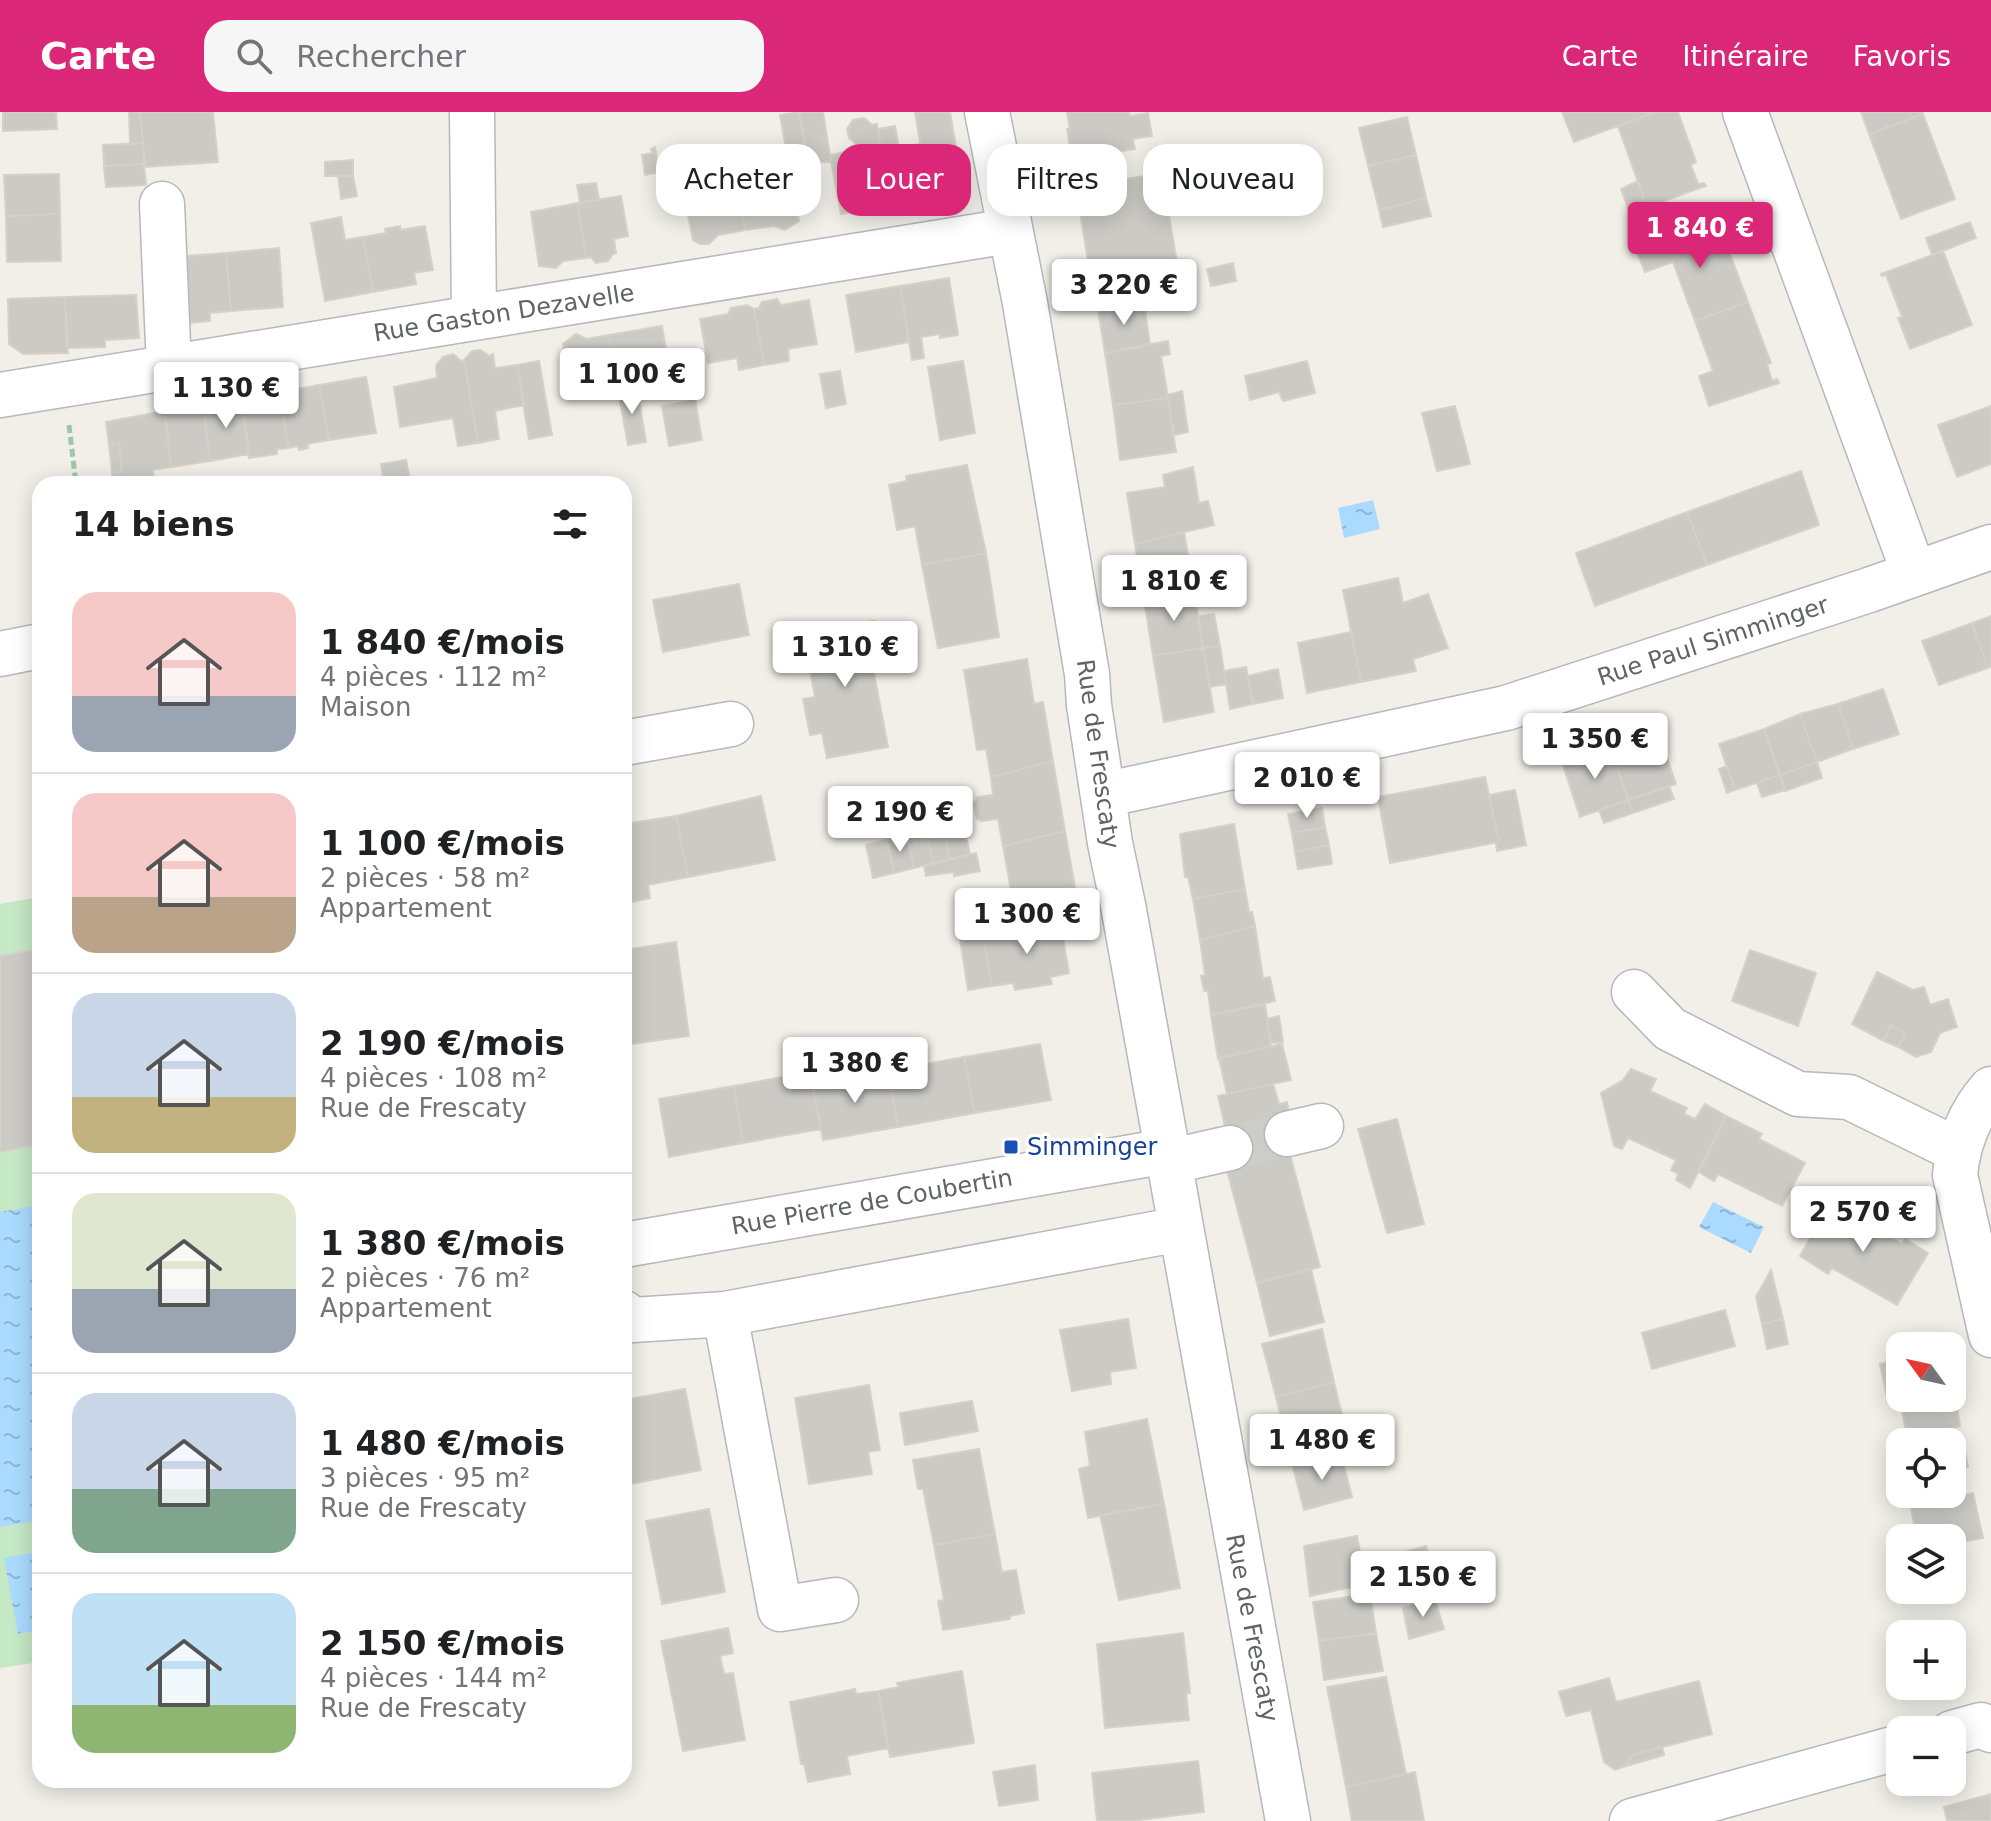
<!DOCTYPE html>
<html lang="fr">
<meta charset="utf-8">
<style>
:root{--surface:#fff;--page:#f6f6f6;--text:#202124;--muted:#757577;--line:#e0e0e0;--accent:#db2777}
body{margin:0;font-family:"DejaVu Sans",sans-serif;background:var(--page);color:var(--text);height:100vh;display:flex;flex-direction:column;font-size:30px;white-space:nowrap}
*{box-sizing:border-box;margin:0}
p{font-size:26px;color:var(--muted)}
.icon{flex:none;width:44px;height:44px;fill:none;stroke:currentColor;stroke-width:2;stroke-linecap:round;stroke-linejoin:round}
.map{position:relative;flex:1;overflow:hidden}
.panel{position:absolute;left:32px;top:364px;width:600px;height:1312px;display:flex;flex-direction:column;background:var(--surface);border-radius:24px;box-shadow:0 4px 20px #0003}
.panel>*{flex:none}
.banner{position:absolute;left:656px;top:32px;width:760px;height:72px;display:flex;gap:16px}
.needle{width:52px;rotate:303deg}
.tools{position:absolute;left:1886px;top:1220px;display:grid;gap:16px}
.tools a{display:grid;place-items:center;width:80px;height:80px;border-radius:16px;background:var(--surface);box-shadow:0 4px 20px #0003;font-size:40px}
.price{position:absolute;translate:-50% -68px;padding:0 18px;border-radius:8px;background:#fff;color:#222;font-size:26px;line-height:52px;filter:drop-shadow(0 2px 4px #0008)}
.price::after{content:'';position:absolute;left:50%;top:48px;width:24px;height:18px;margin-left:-12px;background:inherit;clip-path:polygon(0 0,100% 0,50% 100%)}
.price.on{background:var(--accent);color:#fff}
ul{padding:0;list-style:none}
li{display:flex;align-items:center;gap:24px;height:200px;padding:0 40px}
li+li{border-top:2px solid var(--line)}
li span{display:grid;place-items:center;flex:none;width:224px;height:160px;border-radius:24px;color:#555}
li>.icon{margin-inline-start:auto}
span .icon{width:96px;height:96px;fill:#fffc;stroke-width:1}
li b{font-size:34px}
h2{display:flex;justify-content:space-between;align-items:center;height:96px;padding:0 40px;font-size:34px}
.chip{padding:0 28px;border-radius:24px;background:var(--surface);box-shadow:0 4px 20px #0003;font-size:28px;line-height:72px}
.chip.on{background:var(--accent);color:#fff}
header{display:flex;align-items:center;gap:48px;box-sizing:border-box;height:112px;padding:0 40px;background:var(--accent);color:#fff}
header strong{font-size:38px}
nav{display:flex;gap:44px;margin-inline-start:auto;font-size:28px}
.search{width:560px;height:72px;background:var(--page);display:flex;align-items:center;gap:20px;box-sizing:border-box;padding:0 28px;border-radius:24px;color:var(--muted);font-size:30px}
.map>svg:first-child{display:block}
</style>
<header>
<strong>Carte</strong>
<div class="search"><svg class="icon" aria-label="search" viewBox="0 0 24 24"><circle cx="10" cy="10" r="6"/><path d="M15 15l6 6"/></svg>Rechercher</div>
<nav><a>Carte</a><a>Itinéraire</a><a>Favoris</a></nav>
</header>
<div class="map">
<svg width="1991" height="1709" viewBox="0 0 1991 1709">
<defs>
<pattern id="water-ripples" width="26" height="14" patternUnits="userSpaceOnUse" patternTransform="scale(2)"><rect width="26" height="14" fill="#aadaff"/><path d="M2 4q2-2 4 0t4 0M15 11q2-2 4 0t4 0" fill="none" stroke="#8eb4d2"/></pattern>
</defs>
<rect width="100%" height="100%" fill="#f1efe8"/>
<!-- pitch -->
<path fill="#c5e8c5" d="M40 785V1550L0 1556V792Z"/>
<!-- water -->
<path fill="url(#water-ripples)" d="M1373 388 1380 417 1344 426 1338 396Z
M1713 1090 1764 1115 1751 1141 1699 1115Z
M40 1093V1408L0 1415V1100Z
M40 1439V1518L18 1522 4 1446Z"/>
<!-- building -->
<path fill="#cccac5" stroke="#d6d1c6" stroke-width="2" d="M3 0H56L57 17 3 19Z
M129 0H140L143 31 130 32Z
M140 0H213L218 50 145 55Z
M799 0H823L831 49 809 52Z
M799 0 809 56 790 60 780 3Z
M915 0H950L961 64 948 82 929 85Z
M1067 0H1129L1130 4 1148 1 1152 24 1133 27 1135 37 1072 47 1067 17H1070Z
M1562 0H1656L1574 30Z
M1656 0H1678L1696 50 1691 53 1698 72 1704 71 1706 74 1647 95 1618 14Z
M1861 0H1923V2L1869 22Z
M1923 2 1955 87 1901 107 1869 22Z
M1407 5 1416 43 1368 54 1359 16Z
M864 6 872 13 877 12 880 33 857 38 855 31 849 26 847 17 853 8Z
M895 14 899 36 881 39 878 17Z
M143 31 144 52 104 54 103 33Z
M920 32 929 85 890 93 881 39Z
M880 33 890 93 841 102 830 43Z
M655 35 659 60 645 63 642 43 653 41 651 37Z
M1416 43 1426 86 1379 98 1368 54Z
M353 48V64H325V50Z
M144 52 146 73 106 75 104 54Z
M790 54 799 109 785 118 774 114 745 118 735 63Z
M59 62 60 102 6 104 4 63Z
M735 63 745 118 718 123 709 132H700L693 128 682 72Z
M1150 63H1162L1177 150 1165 152V155L1091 168 1076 75Z
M338 64H353L357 84 341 87Z
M1638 69 1647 95 1630 102 1621 77Z
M596 71 599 88 580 91 577 73Z
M621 84 628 124 614 127 616 141 613 142 608 149 596 151 591 145 586 146 578 91Z
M1426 86 1431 104 1383 115 1379 98Z
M578 91 586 146 563 149 556 156 539 154 531 100Z
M60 102 61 149 7 150 6 104Z
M341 105 345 128 363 125 373 180 325 189 311 111Z
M1718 110 1748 190 1695 209 1673 150 1645 160 1637 140Z
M1970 110 1976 126 1932 143 1926 126Z
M400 114V118L425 114 433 158 414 161 416 172 373 180 363 125 386 121 385 117Z
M279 136 283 195 231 199 226 141Z
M1943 139 1972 213 1910 237 1898 206 1902 205 1886 163 1882 164 1881 162Z
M226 141 231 199 210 201V209L177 212 172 145Z
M1233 151 1236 169 1211 174 1207 157Z
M949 166 958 223 940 226V222L921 225 924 246 912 248 900 174Z
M900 174 909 230 856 240 846 183Z
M136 183 139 226 105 228V235L67 236 65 185Z
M65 185 68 241 23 242 9 232 8 187Z
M777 187 781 193 809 188 817 232 788 237 789 249 764 253 754 197 759 196 762 190Z
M1144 190 1150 233 1105 241 1098 197Z
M1748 190 1771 251 1767 252 1772 269 1777 267 1779 271 1709 294 1699 264 1713 259 1695 209Z
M747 193 754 197 764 253 739 258 737 246 708 251 700 207 728 202 731 196Z
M662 214 670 261 658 263 659 272 618 278 609 223Z
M576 222 587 227 609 223 618 278 573 286 563 232Z
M1168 229 1170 242 1161 244 1168 286 1113 293 1105 241Z
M481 238 489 244 493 242 495 256 517 253 524 293 495 299 499 327 478 331 464 248 472 239Z
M453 242 461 249 464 248 478 331 458 334 453 306 400 315 394 275 437 266 436 253 443 245Z
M539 249 552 323 529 327 517 253Z
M963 249 975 321 940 328 928 255Z
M1307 249 1315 281 1283 289 1279 280 1250 288 1245 264Z
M840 259 846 292 826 296 820 262Z
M366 265 376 321 329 328 319 273Z
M319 273 329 328 307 332 308 336 299 338 298 334 288 336 280 280Z
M637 276 646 330 628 333 618 278Z
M1182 279 1188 320 1174 323 1167 283Z
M280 280 288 336 277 337V342L249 346 242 286Z
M242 286 249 342 210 349 203 293Z
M1168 286 1176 340 1120 348 1113 293Z
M695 288 702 328 669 334 662 294Z
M203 293 210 349 171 355 165 299Z
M1455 294 1470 352 1437 359 1422 301Z
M1991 294V352L1957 365 1938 313Z
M165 299 171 355 153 358 154 372H113L112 361 122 359 119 331 109 333 106 310Z
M119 331 122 359 112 361 109 333Z
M406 348 411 372H384L381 352Z
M967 353 986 441 922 453 915 414 897 418 889 373 907 369 906 364Z
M1193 355 1199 391 1208 389 1214 413 1135 432 1127 381 1165 375 1163 363Z
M1801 359 1819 413 1707 453 1687 400Z
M1687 400 1707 453 1595 494 1576 441Z
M1184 420 1194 478 1144 487 1135 432Z
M986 441 999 525 938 536 922 453Z
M1398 466 1403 491 1428 482 1448 536 1413 547 1416 559 1361 570 1343 478Z
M739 472 749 523 663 540 653 488Z
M1194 478 1203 536 1153 544 1144 487Z
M1214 502 1220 534 1203 536 1198 504Z
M1991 504V554L1988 556 1972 511Z
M874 509 881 544 871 546 888 635 827 646 822 621 810 623 803 587 815 585 803 521Z
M1972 511 1988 556 1939 573 1922 529Z
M1351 520 1361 570 1307 581 1298 531Z
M1220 534 1226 572 1210 575 1203 536Z
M1203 536 1214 600 1164 610 1153 544Z
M1027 547 1034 592 1043 590 1053 649 991 665 986 637 977 638 964 558Z
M1246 555 1253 592 1230 597 1224 559Z
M1278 557 1283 586 1253 592 1248 564Z
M1883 577 1899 622 1853 637 1838 592Z
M1838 592 1853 637 1817 650 1800 602Z
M1800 602 1817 650 1780 663 1764 617Z
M1657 617 1676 672 1628 688 1610 633Z
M1764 617 1780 663 1735 678 1719 632Z
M1610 633 1628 688 1580 705 1562 650Z
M1053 649 1065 719 1003 734 998 707 982 709 977 707 973 692 978 685 993 683 991 665Z
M1817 650 1822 666 1785 679 1780 663Z
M1727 654 1735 678 1727 681 1719 657Z
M1780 663 1785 678 1762 685 1757 671Z
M1485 665 1499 730 1390 751 1378 685Z
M1669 674 1674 687 1633 701 1628 688Z
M1515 678 1526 733 1497 739 1496 731 1499 730 1489 683Z
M761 684 775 748 688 765 676 704Z
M1628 688 1633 701 1604 711 1599 698Z
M1322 696 1325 715 1292 721 1288 702Z
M676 704 688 765 648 773 650 786 624 792V712Z
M963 711 970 742 950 747 943 716Z
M1234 712 1245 777 1193 787 1188 765H1185L1180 722Z
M1325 715 1329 733 1295 740 1292 721Z
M943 716 950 747 933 751 926 719Z
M926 719 933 751 914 756 907 723Z
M1065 719 1075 775 1013 790 1003 734Z
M907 723 914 756 894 761 887 728Z
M887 728 894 761 873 766 866 733Z
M1329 733 1332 752 1298 757 1295 740Z
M976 741 980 759 954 764V760L926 764 924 754Z
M1245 777 1249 800H1252L1255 814 1200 828 1193 787Z
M989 790 994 811 972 815 968 795Z
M1060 809 1069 861 1050 865 1052 872 1015 878 1013 871 992 874 983 823Z
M1255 814 1263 866 1270 865 1275 889 1211 903 1208 879H1204L1201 864 1205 863 1200 828Z
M983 823 992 874 968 878 960 827Z
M676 830 689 924 624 933V838Z
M40 837V1032L0 1040V844Z
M1750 838 1816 861 1798 914 1732 889Z
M1877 860 1913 878 1924 875 1930 893 1948 887 1957 915 1940 921 1931 940 1916 945 1898 935 1906 922 1891 913 1884 929 1852 912Z
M1265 892 1271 934 1218 947 1211 903Z
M1279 904 1283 930 1271 931 1267 907Z
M1891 913 1906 922 1898 935 1884 929Z
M1040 932 1051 988 975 1001 964 945Z
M1282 932 1291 968 1227 982 1219 946Z
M964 945 975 1001 898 1015 888 959Z
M1631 957 1656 967 1650 979 1687 996 1684 1002 1695 1007 1705 992 1726 1004 1690 1076 1676 1068 1678 1062 1671 1058 1676 1048 1628 1026 1622 1037 1614 1034 1601 981 1623 968Z
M888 959 898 1015 823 1028 812 972Z
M810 960 821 1017 743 1031 734 974Z
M1273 972 1279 992 1287 990 1291 1009 1290 1035 1233 1049 1218 984Z
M734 974 743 1031 669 1045 659 987Z
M1726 1004 1762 1022 1759 1027 1805 1051 1782 1094 1718 1062 1714 1069 1699 1060Z
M1397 1007 1424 1112 1387 1121 1358 1017Z
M1288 1035 1320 1155 1257 1171 1225 1051Z
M1830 1091 1902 1132 1905 1127 1928 1141 1897 1193 1832 1156 1828 1162 1800 1144Z
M1311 1157 1324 1210 1270 1224 1257 1171Z
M1771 1158 1783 1207 1762 1212 1756 1185Z
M1725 1198 1735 1234 1652 1257 1642 1221Z
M1128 1207 1136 1256 1110 1260 1111 1272 1072 1279 1060 1218Z
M1783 1207 1788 1232 1767 1237 1762 1212Z
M1322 1217 1334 1270 1276 1285 1262 1232Z
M1900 1247V1286H1952V1264L1960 1314 1953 1316 1958 1336 1952 1338V1330H1908L1900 1288 1888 1290 1880 1252Z
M1334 1270 1351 1340 1293 1355 1276 1285Z
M869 1273 880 1338 868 1340 872 1362 809 1372 795 1286Z
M685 1277 701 1358 626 1373 624 1349 632 1346 624 1305V1288Z
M972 1289 978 1319 905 1333 900 1301Z
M1147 1307 1164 1392 1088 1406 1079 1357 1090 1354 1085 1320Z
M1964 1335 1968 1355 1958 1357 1963 1383 1973 1381 1983 1426 1952 1432V1426H1917L1908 1382H1952V1338Z
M979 1337 995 1422 934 1433 923 1377H918L913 1348Z
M1341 1342 1352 1385 1304 1398 1293 1355Z
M1164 1392 1180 1476 1119 1488 1100 1403Z
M709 1397 725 1480 662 1492 646 1409Z
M995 1422 1002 1460 1016 1458 1024 1501 1010 1504V1507L943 1518 938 1489 944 1488 934 1433Z
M1357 1424 1366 1472 1310 1484 1304 1434Z
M1426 1434 1432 1453 1399 1462 1394 1443Z
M1370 1482 1376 1521 1319 1529 1313 1490Z
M1435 1488 1444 1517 1409 1527 1403 1496Z
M728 1516 733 1541 720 1544 724 1562 733 1561 745 1628 683 1639 661 1529Z
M1183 1521 1190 1581H1186L1189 1608 1105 1616 1097 1532Z
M1376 1521 1383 1559 1324 1568 1319 1529Z
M962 1559 974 1631 890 1645 878 1579 899 1575 897 1571Z
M1386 1565 1406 1662 1346 1675 1327 1575Z
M1609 1566 1616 1590 1699 1569 1712 1622 1632 1643 1626 1654 1615 1658 1604 1650 1591 1598 1566 1604 1559 1580Z
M855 1577 856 1582 878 1579 888 1636 847 1644 850 1662 808 1670 804 1652H801L790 1590Z
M1662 1635 1664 1643 1626 1654 1632 1643Z
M1198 1649 1204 1700 1131 1709H1097L1092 1661Z
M1035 1653 1038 1688 999 1694 993 1660Z
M1415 1660 1424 1709H1352L1346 1675Z
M1991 1682V1709H1947L1944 1695Z"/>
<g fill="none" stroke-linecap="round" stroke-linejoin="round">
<!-- minor-tunnel -->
<path stroke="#ccccc8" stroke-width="44" stroke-dasharray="44 22" stroke-linecap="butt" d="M1230 1036 1287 1022"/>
<!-- minor casing -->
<g stroke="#b5b8bc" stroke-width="47">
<path id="minor" d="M472 0 474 206
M987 0 1025 191 1087 562 1089 593 1110 731 1123 793 1288 1709
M1745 0 1914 461
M162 92 169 256
M0 283 1009 119
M0 542 40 534
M624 631 731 612
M1103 683 1506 596 1869 478 1991 435
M1634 880 1670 917 1798 982 1849 985 1957 1038
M1991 977C1969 1002 1958 1030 1955 1063L1991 1223
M1287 1022 1321 1014
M1168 1050 1230 1036
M624 1133 1167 1039
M624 1201 633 1208 725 1202 1180 1117
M725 1202 780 1497 836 1488
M1952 1621 1981 1613 1991 1618
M1632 1709 1900 1635"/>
</g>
<!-- path -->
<path stroke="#9cc7a9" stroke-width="5" stroke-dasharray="8 4" stroke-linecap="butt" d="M69 313 76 372"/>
<!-- minor -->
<use href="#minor" stroke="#fff" stroke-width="44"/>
</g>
<!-- markers -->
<rect fill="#1a4fb4" stroke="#fff" stroke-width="3" x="1003" y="1027" width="16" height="16" rx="4"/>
<g text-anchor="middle" stroke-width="6" stroke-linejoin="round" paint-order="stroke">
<!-- street labels -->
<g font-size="24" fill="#5f6368" stroke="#fff">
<text transform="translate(504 201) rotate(-9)" y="8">Rue Gaston Dezavelle</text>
<text transform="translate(1713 529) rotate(-18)" y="8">Rue Paul Simminger</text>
<text transform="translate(1098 642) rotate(82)" y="8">Rue de Frescaty</text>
<text transform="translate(872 1090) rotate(-10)" y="8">Rue Pierre de Coubertin</text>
<text transform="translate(1252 1516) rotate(79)" y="8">Rue de Frescaty</text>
</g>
<!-- transit labels -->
<g font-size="24" fill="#164399" stroke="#fff" text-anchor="start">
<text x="1027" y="1043">Simminger</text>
</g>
</g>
</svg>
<div class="tools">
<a><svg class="needle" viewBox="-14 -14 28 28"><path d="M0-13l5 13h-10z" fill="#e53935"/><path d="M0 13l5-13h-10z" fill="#757577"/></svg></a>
<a><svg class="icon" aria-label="locate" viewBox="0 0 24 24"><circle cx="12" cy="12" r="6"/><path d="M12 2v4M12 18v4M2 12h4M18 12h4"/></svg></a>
<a><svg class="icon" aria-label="layers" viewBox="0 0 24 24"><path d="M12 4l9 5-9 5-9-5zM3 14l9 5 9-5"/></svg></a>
<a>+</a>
<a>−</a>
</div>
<b class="price on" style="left:1700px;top:158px">1 840 €</b>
<b class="price" style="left:1124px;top:215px">3 220 €</b>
<b class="price" style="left:632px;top:304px">1 100 €</b>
<b class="price" style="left:226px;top:318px">1 130 €</b>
<b class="price" style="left:1174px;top:511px">1 810 €</b>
<b class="price" style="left:845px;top:577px">1 310 €</b>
<b class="price" style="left:1595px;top:669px">1 350 €</b>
<b class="price" style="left:1307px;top:708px">2 010 €</b>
<b class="price" style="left:900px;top:742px">2 190 €</b>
<b class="price" style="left:1027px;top:844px">1 300 €</b>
<b class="price" style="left:855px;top:993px">1 380 €</b>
<b class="price" style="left:1863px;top:1142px">2 570 €</b>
<b class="price" style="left:1322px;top:1370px">1 480 €</b>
<b class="price" style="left:1423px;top:1507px">2 150 €</b>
<div class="banner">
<a class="chip">Acheter</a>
<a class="chip on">Louer</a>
<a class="chip">Filtres</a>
<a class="chip">Nouveau</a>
</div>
<section class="panel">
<h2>14 biens<svg class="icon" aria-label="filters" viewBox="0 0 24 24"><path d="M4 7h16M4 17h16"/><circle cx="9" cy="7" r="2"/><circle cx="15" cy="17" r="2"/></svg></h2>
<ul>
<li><span style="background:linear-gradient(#f6c9c9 65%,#9aa5b1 0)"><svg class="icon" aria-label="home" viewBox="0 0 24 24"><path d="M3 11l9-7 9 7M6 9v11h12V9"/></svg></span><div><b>1 840 €/mois</b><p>4 pièces · 112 m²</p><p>Maison</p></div></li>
<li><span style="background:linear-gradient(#f6c9c9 65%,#b9a48a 0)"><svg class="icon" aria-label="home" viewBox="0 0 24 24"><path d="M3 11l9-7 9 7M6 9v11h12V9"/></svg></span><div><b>1 100 €/mois</b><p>2 pièces · 58 m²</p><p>Appartement</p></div></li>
<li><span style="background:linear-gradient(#c9d6e8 65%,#c2b280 0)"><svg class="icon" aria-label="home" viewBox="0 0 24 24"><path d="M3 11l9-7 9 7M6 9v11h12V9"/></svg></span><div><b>2 190 €/mois</b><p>4 pièces · 108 m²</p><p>Rue de Frescaty</p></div></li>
<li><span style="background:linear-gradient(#dfe7d0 60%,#9aa5b1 0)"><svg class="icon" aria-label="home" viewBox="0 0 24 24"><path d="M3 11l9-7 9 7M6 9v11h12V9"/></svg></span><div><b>1 380 €/mois</b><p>2 pièces · 76 m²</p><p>Appartement</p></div></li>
<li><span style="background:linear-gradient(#c9d6e8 60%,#7fa58c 0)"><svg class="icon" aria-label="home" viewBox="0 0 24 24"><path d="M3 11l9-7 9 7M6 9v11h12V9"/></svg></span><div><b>1 480 €/mois</b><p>3 pièces · 95 m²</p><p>Rue de Frescaty</p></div></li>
<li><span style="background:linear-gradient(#bfe0f5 70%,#8fb573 0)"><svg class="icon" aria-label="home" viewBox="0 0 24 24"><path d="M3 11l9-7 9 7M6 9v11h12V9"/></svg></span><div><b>2 150 €/mois</b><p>4 pièces · 144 m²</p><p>Rue de Frescaty</p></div></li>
</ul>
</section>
</div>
